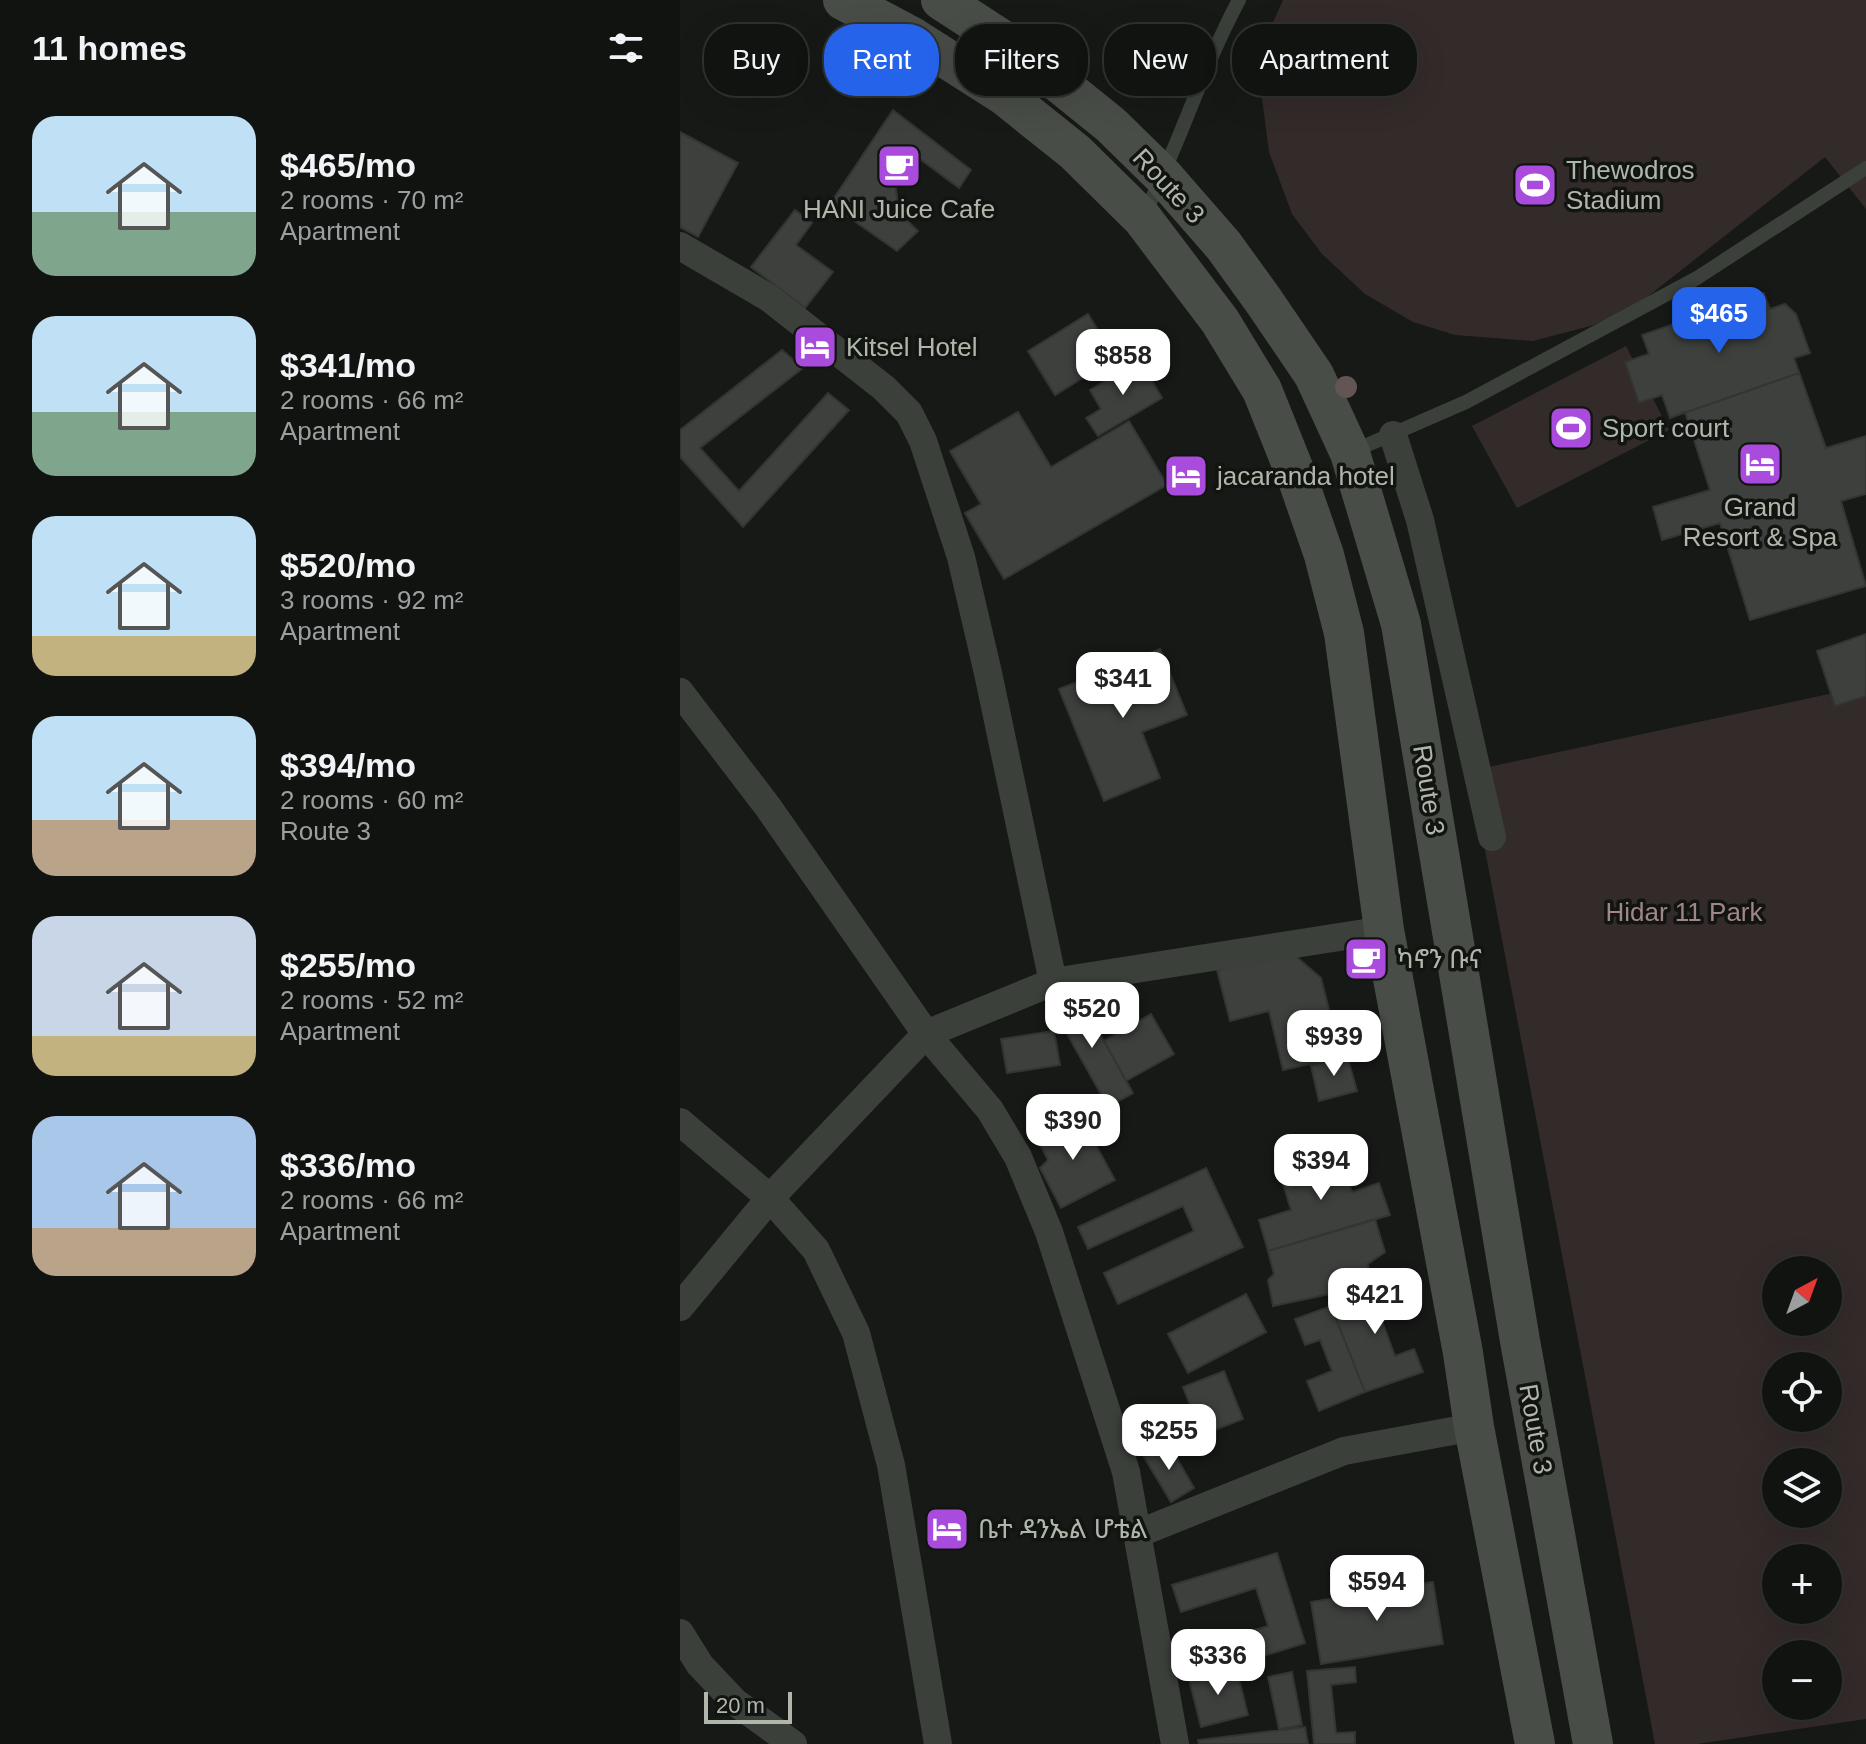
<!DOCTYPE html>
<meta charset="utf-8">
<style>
:root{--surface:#111311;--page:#1e201f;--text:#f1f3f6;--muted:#9c9e9f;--line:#303231;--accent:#2563eb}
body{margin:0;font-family:Arial,"Noto Sans Ethiopic",sans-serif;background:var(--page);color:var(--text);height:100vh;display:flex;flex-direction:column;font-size:30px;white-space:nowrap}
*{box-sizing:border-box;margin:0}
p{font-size:26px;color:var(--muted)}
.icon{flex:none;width:44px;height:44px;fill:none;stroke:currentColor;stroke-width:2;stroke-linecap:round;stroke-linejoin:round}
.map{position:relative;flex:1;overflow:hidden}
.panel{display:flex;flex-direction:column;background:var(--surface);width:680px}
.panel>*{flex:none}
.hud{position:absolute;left:24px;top:24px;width:760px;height:72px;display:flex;gap:16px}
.needle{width:52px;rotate:41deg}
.fabs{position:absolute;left:1082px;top:1256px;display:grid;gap:16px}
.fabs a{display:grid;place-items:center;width:80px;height:80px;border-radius:50%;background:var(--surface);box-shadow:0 8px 32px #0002,0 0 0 2px var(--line);font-size:40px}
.scale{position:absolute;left:24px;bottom:20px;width:88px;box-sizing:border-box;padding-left:8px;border:4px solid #afb7ab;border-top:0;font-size:22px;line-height:28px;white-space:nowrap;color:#afb7ab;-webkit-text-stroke:6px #121412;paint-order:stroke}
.price{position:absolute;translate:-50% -68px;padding:0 18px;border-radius:16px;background:#fff;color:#222;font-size:26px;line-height:52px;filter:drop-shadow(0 2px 4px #0008)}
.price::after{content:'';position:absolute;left:50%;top:48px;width:24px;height:18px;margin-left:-12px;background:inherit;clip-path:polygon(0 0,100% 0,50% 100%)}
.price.current{background:var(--accent);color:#fff}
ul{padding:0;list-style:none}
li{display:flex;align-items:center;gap:24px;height:200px;padding:0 32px}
li span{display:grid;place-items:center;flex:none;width:224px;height:160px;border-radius:24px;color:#555}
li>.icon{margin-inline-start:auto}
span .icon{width:96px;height:96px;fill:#fffc;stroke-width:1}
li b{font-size:34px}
h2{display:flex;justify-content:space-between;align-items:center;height:96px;padding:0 32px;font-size:34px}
.chip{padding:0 28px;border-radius:32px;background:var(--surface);box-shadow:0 8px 32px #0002,0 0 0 2px var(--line);font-size:28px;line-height:72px}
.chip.current{background:var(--accent);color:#fff}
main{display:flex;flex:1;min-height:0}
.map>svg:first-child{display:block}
</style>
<main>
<section class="panel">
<h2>11 homes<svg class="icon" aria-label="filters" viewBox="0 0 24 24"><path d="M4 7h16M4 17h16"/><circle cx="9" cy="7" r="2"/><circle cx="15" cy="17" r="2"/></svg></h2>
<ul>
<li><span style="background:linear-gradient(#bfe0f5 60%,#7fa58c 0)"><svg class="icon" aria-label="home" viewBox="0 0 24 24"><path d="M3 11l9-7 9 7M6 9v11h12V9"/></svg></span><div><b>$465/mo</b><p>2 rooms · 70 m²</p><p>Apartment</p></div></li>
<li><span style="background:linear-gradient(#bfe0f5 60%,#7fa58c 0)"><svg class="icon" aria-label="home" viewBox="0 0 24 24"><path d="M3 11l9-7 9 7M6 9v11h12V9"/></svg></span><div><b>$341/mo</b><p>2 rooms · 66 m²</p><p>Apartment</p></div></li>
<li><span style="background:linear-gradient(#bfe0f5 75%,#c2b280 0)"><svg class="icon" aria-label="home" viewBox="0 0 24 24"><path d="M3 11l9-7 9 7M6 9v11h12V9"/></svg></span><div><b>$520/mo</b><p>3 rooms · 92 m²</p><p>Apartment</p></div></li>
<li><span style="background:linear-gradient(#bfe0f5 65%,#b9a48a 0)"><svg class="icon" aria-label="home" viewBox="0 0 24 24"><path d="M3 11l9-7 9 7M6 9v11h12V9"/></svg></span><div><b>$394/mo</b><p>2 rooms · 60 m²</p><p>Route 3</p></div></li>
<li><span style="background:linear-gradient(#c9d6e8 75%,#c2b280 0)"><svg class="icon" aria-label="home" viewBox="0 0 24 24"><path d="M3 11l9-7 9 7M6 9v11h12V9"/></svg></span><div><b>$255/mo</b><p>2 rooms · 52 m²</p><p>Apartment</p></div></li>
<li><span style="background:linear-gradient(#a9c7e8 70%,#b9a48a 0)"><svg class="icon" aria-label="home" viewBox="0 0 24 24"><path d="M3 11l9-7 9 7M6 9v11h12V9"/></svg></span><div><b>$336/mo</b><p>2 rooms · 66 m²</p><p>Apartment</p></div></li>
</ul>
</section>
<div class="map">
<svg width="1186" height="1744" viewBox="0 0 1186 1744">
<rect width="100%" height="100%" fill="#171917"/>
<!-- green -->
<path fill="#332b2a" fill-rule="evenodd" d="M603 0H1186V209L1145 157 957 305 914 325 853 341 775 335 733 322 685 294 642 254 612 214 589 152 580 83 587 36Z
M946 346 989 430 837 508 792 426Z
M1186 686V1719L1017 1744H975L790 771ZM1096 1270H1148V1322H1096ZM1096 1366H1148V1418H1096ZM1096 1462H1148V1514H1096ZM1096 1558H1148V1610H1096ZM1096 1654H1148V1706H1096Z"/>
<!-- building -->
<path fill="#3d403d" stroke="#323532" stroke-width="2" d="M213 110 291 170 279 188 225 148 213 167 219 213 238 231 217 251 150 204Z
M0 132 58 163 18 237 0 227Z
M115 210 132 223 116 245 153 272 125 308 71 267Z
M1084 293 1090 309 1105 304 1116 314 1130 353 1114 358 1146 448 1186 436V494L1161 501 1186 586 1070 620 1040 523 982 540 973 507 1030 490 1005 412 990 418 982 395 959 403 945 362 969 354 962 335Z
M1084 293 1090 309 1105 304 1116 314 1130 353 1114 358 1119 373 990 418 982 395 959 403 945 362 969 354 962 335Z
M408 314 435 358 375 395 348 351Z
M102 350 123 368 20 448 59 491 148 393 169 410 63 527 0 457V430Z
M460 360 482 398 418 436 406 418 421 409 410 390Z
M338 412 371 467 449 421 487 485 324 579 285 513 301 504 270 451Z
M1186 634V696L1155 706 1137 651Z
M480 649 507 715 462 732 480 778 424 801 379 689Z
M611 952 641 978 661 1057 603 1070 589 1011 550 1021 537 970Z
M397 993 453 1093 428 1107 372 1007Z
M471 1014 494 1054 446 1081 424 1041Z
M374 1031 380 1065 327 1073 321 1039Z
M667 1055 677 1091 639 1101 631 1066Z
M399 1114 435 1180 381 1208 360 1168 368 1160 356 1137Z
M658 1150 672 1192 699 1183 710 1215 588 1251 579 1220 611 1210 598 1168Z
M526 1168 563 1247 438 1304 424 1273 514 1231 503 1206 408 1249 398 1227Z
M695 1219 705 1252 688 1264 692 1285 593 1306 588 1280 594 1274 588 1251Z
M716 1279 728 1312 702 1321 715 1356 734 1349 743 1372 685 1392 651 1306Z
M566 1294 586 1332 508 1373 488 1334Z
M651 1306 685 1392 639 1411 627 1381 652 1371 640 1340 625 1345 615 1319Z
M544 1371 563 1419 522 1435 503 1387Z
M488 1443 514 1488 491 1502 464 1457Z
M597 1553 625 1643 564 1662 555 1636 588 1626 576 1588 501 1612 492 1585Z
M753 1582 763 1644 641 1664 631 1602Z
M556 1667 568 1715 521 1727 509 1679Z
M675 1667 676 1682 651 1685 656 1733 675 1732V1744H634L627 1671Z
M612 1672 622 1725 599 1729 588 1677Z
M625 1727 628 1744H519L518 1740Z"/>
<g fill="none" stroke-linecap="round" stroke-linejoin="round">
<!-- lane -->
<path stroke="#3c403b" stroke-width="14" d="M464 215C499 145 522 69 559 0
M671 452 786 402 1017 278 1186 168"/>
<!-- street -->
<path stroke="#3c403b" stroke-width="28" d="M0 246 89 298 204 388 229 413 243 441 281 557 308 673 373 982
M713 435 740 520 812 837
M0 692 88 807 246 1034 310 1110 338 1157 369 1232 446 1472 495 1744
M0 1122 90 1198 136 1250 176 1333 211 1465 258 1744
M0 1307 90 1198 246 1034 373 982 704 930
M457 1534 664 1451 794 1427
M0 1633 20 1665 55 1702 113 1744"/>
<!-- secondary -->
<path stroke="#494d47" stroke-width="40" d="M163 0 234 38 325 96 395 152 462 218 540 321 582 390 618 480 644 555 664 633 704 930 783 1353 794 1427 855 1744
M261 0 338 50 431 125 483 176 544 246 583 300 634 375 670 453 721 624 840 1341 913 1744"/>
</g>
<!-- trees -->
<circle fill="#625553" cx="666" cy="387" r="11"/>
<!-- icons -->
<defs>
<g id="cafe-square" transform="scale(2.3)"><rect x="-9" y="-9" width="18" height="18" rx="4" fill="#a94bdd" stroke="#121412"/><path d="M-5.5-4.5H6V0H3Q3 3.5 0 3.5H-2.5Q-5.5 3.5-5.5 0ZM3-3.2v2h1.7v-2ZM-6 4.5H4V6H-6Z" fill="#fff"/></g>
<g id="stadium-square" transform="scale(2.3)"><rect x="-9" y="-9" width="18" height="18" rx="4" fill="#a94bdd" stroke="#121412"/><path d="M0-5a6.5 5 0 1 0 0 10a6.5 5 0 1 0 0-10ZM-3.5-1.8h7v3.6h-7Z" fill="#fff"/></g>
<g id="hotel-square" transform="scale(2.3)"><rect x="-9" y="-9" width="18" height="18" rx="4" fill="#a94bdd" stroke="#121412"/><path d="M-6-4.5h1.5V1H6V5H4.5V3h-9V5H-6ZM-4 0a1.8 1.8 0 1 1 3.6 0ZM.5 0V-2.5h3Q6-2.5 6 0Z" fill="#fff"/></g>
</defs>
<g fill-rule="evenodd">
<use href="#cafe-square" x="219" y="166"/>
<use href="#stadium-square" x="855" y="185"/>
<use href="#hotel-square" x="135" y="347"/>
<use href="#stadium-square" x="891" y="428"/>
<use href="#hotel-square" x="1080" y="464"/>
<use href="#hotel-square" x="506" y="476"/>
<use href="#cafe-square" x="686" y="959"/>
<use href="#hotel-square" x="267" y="1529"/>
</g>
<g text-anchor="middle" stroke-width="7" stroke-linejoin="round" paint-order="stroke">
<!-- poi labels -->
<g font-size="26" fill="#afb7ab" stroke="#121412" text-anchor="start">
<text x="886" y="179">Thewodros<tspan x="886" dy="30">Stadium</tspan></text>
<text x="219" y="218" text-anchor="middle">HANI Juice Cafe</text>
<text x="166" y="356">Kitsel Hotel</text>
<text x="922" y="437">Sport court</text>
<text x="537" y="485">jacaranda hotel</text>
<text x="1080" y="516" text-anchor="middle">Grand<tspan x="1080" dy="30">Resort &amp; Spa</tspan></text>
<text x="717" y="968">ካኖን ቡና</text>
<text x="298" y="1538">ቤተ ዳንኤል ሆቴል</text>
</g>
<!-- street labels -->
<g font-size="26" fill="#afb7ab" stroke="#121412">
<text transform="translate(489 186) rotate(47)" y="9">Route 3</text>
<text transform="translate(749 790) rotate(81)" y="9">Route 3</text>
<text transform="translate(856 1429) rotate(80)" y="9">Route 3</text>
</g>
<!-- park labels -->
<g font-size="26" fill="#a08684" stroke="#121412">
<text x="1004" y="921">Hidar 11 Park</text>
</g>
</g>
</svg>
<div class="fabs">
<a><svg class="needle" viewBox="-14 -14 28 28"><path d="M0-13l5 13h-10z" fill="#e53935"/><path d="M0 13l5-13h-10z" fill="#9c9e9f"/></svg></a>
<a><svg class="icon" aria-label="locate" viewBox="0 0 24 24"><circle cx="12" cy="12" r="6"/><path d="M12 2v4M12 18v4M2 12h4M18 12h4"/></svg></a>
<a><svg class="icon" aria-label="layers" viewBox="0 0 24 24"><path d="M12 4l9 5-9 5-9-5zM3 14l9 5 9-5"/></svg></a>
<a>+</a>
<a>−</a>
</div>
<div class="scale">20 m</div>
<b class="price current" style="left:1039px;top:355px">$465</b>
<b class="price" style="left:443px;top:397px">$858</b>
<b class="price" style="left:443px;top:720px">$341</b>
<b class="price" style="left:412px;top:1050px">$520</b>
<b class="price" style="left:654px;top:1078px">$939</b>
<b class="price" style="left:393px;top:1162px">$390</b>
<b class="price" style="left:641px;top:1202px">$394</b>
<b class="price" style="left:695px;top:1336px">$421</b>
<b class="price" style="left:489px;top:1472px">$255</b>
<b class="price" style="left:697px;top:1623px">$594</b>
<b class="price" style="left:538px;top:1697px">$336</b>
<div class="hud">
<a class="chip">Buy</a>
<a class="chip current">Rent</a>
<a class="chip">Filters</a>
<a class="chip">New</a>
<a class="chip">Apartment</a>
</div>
</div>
</main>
